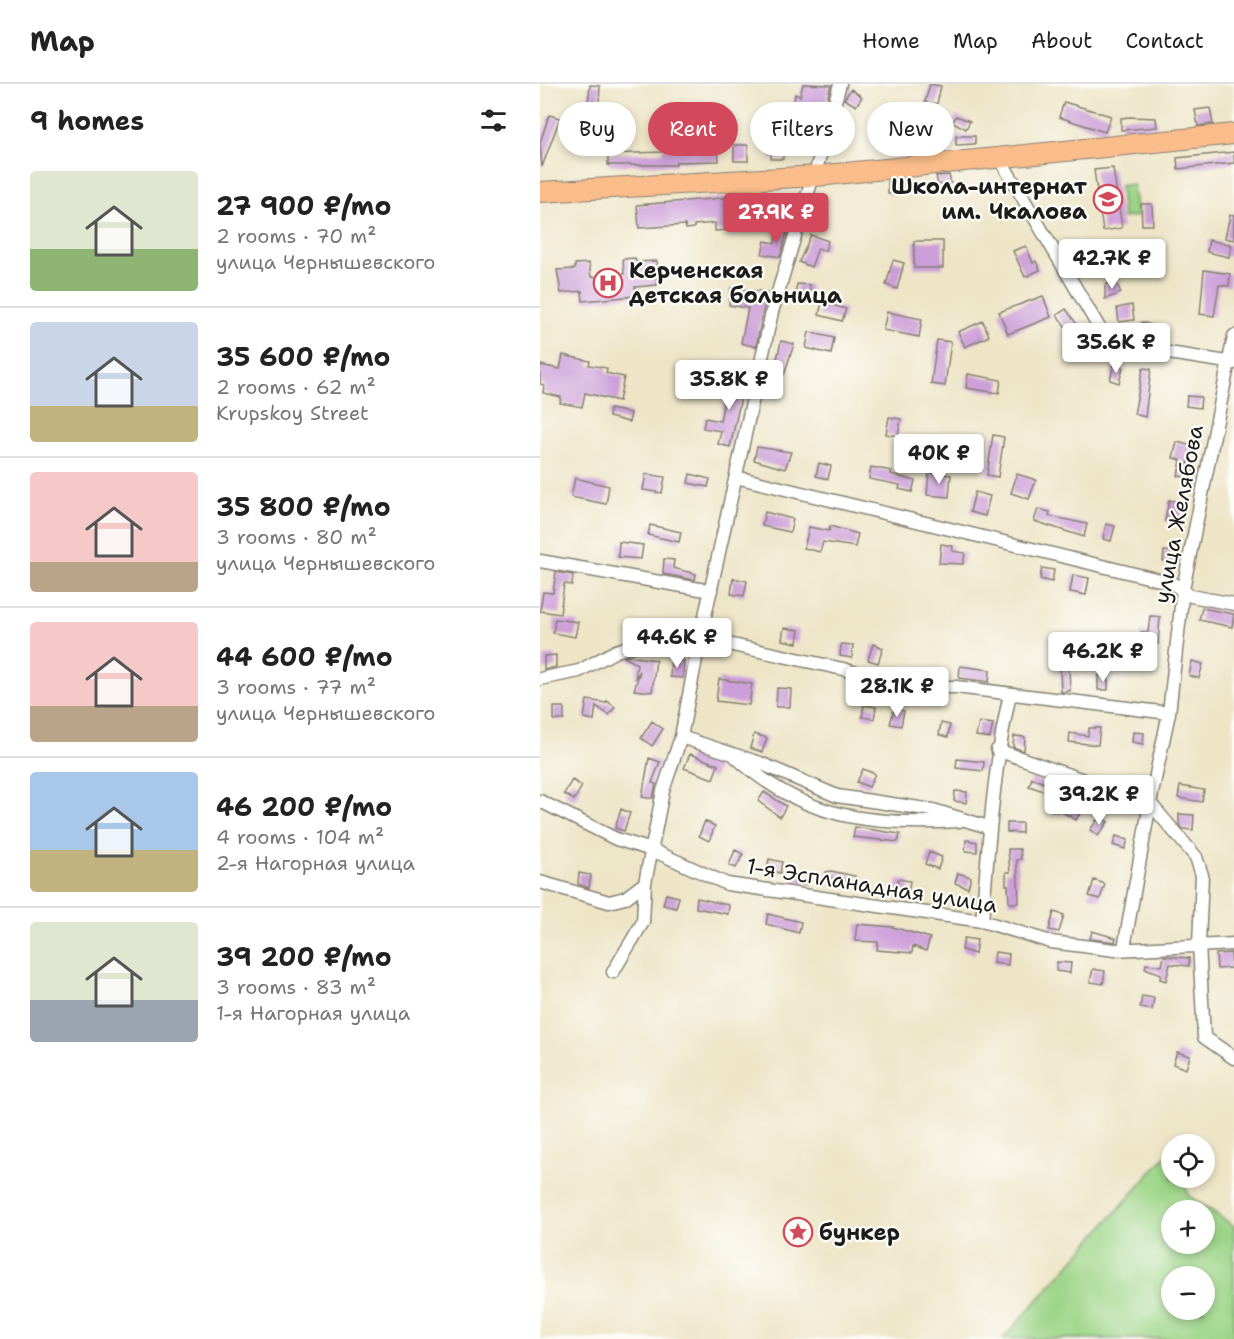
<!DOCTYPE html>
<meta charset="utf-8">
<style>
:root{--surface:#fff;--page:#f2f2f2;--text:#222;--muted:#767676;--line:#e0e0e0;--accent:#d1495b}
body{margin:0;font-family:"Shantell Sans",sans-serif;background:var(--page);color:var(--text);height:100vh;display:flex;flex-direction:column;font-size:22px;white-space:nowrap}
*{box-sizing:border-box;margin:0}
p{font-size:20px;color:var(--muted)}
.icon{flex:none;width:33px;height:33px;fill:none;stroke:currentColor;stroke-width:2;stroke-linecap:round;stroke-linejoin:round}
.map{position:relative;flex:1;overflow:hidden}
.drawer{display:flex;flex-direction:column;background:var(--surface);width:540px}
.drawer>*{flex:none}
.hud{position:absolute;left:18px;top:18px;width:570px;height:54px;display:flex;gap:12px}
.controls{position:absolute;left:621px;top:1050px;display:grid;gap:12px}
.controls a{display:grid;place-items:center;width:54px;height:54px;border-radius:50%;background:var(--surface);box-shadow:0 3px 9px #0003;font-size:30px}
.price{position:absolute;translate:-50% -51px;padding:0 14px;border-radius:6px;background:#fff;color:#222;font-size:20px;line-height:39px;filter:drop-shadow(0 2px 3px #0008)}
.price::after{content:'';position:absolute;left:50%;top:36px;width:18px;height:14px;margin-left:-9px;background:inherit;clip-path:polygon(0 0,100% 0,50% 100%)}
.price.on{background:var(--accent);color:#fff}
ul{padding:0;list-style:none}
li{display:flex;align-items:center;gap:18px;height:150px;padding:0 30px}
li+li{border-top:2px solid var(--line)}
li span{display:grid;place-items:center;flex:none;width:168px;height:120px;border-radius:6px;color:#555}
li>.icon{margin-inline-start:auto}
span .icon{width:72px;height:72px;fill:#fffc;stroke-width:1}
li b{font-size:26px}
h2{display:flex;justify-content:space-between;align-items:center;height:72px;padding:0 30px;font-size:26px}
.pill{padding:0 21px;border-radius:27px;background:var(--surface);box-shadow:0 3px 9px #0003;font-size:21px;line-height:54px}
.pill.on{background:var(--accent);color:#fff}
header{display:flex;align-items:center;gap:36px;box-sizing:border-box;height:84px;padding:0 30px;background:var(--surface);border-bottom:2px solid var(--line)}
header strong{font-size:28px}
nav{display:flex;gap:33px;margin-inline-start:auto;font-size:21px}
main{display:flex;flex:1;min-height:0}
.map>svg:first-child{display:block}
</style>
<header>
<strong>Map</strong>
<nav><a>Home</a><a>Map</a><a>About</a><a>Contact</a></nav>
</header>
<main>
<section class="drawer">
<h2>9 homes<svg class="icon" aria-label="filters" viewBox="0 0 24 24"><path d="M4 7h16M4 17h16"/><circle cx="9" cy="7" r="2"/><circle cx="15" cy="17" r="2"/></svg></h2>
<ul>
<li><span style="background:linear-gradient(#dfe7d0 65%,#8fb573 0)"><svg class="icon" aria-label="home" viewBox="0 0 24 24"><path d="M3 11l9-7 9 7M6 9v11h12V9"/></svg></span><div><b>27 900 ₽/mo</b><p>2 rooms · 70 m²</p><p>улица Чернышевского</p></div></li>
<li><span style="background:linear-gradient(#c9d6e8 70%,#c2b280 0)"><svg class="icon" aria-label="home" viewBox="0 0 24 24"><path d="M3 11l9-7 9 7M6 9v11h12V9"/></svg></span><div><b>35 600 ₽/mo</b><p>2 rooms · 62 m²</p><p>Krupskoy Street</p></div></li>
<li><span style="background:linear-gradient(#f6c9c9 75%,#b9a48a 0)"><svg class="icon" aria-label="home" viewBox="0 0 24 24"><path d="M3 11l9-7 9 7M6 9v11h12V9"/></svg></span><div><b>35 800 ₽/mo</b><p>3 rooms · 80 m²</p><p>улица Чернышевского</p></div></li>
<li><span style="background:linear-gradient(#f6c9c9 70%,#b9a48a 0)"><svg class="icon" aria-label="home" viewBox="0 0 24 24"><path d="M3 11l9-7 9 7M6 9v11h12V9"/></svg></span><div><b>44 600 ₽/mo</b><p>3 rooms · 77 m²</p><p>улица Чернышевского</p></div></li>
<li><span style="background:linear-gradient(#a9c7e8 65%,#c2b280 0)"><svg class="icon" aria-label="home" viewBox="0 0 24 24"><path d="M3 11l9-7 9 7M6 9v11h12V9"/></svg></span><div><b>46 200 ₽/mo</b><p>4 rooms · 104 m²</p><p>2-я Нагорная улица</p></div></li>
<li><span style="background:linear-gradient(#dfe7d0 65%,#9aa5b1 0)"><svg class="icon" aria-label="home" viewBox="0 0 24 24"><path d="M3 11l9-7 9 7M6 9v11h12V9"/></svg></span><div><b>39 200 ₽/mo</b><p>3 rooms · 83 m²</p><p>1-я Нагорная улица</p></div></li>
</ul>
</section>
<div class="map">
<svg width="694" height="1255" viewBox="0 0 694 1255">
<rect width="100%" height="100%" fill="#fdfcf7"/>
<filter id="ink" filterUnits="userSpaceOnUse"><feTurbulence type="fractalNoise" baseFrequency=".0167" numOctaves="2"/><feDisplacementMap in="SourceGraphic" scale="12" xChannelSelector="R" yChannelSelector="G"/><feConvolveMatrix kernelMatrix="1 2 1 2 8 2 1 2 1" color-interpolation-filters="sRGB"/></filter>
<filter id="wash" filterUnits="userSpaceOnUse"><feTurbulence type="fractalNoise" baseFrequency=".008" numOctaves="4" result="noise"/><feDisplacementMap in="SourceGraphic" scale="24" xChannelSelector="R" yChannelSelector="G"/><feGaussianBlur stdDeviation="1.35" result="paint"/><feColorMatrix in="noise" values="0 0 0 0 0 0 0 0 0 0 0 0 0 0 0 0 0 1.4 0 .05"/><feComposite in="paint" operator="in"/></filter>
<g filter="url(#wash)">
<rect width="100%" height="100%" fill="#eee5c7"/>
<!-- green -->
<path fill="#9bd486" stroke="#5c7851" stroke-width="1.5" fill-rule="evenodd" d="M593 100 597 132 583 134 580 102Z
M631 1066 632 1094H643L648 1111 694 1142V1255H463ZM632 1126H664V1160H632ZM632 1192H664V1226H632Z"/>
<g id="blocks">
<!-- building -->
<path fill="#cc9ed9" d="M263 0 291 1 283 30 269 25 267 33 252 30 255 10 260 12Z
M390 0 401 2 397 20 385 18Z
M50 1 60 2 59 19 48 18Z
M311 5 322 13 316 22 304 15Z
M524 18 571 32 565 48 519 33Z
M670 24 673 40 658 42 655 26Z
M9 31 20 34 2 83 0 59Z
M416 32 430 37 426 45 413 38Z
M589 33 616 34 617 43 581 46V34Z
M389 35 391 54 346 58 344 40Z
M416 52H435V60L416 61Z
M231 59H243V75H231Z
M194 61H208V77H194Z
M164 63H178L179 77 136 78V81H68V70L123 68 122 64 164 65Z
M694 68V79L638 85 637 74Z
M573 84 582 144 563 147 554 86Z
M409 91 411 99 398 101 396 92Z
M364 95V109L348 110V97Z
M229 111 245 113 243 134 226 132Z
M195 113 197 138H214V144L175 147V139L154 141V144L146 145 145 141 99 144 97 121Z
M601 120H612L613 141H602Z
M690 131H694V156L685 154Z
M238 143 248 145 240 173 222 170 225 157 235 159Z
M271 151 288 157 285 167 278 164 271 183 259 178Z
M669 156 691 161 689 173 667 168Z
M374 157H403V184H374Z
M543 161 550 178 540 181 534 164Z
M486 162 493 179 496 177 500 186 485 193 473 167Z
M95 174 96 178 117 177 118 188H116L117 201 95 203 96 212 43 217 42 207 21 209 17 186 35 185V180L49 179 51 193 84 190 83 175Z
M564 175H588V186H564Z
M353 176 364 179 357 205 346 201Z
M664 186 690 190 689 202 679 201 674 232 660 230Z
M576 197 581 209 565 215V201Z
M257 200 270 201 269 213 255 212Z
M191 204 227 208 216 263 201 259 208 224 189 221Z
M503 212 511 233 468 250 459 228Z
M282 218 306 225 302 237 279 231Z
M592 221 594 236 579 238 577 224Z
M526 225 536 239 527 245 517 231Z
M347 228 382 235 379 253 343 246Z
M443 237 449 252 425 263 418 248Z
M602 238 618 243 615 257 598 253Z
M269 248 294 254 291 270 266 264Z
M397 256 411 258 405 302 391 300Z
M241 257 254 260 244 291 234 289Z
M23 271 50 277 49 281 67 284 66 289 84 293 79 317 45 309 42 323 20 319 21 313 3 309 4 301 0 300V281L20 285Z
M574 280 583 283 579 299 570 296Z
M603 284 611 285 605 333 594 330Z
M196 285 207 287 190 363 178 360 181 347 163 344 165 334 180 337 186 306 192 307Z
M428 290 461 296 459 309 426 304Z
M647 312 661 313 660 324 646 322Z
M70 325 91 329 89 338 69 333Z
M349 333 361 335 358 352 346 350Z
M453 351 464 353 458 393 447 391Z
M637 358 653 362 648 381 655 383 652 394 638 392 641 376 633 374Z
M217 363 251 368 245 385 214 376Z
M279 379 291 382 288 395 276 392Z
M331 383 352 387 351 390 375 397 372 408 359 405 360 401 329 395Z
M389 389 411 391 409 413 387 411Z
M106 390 125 393 122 409 103 406Z
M150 390 170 395 168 403 148 399Z
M477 390 496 396 489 415 471 409Z
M35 394 69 402 66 420 31 413Z
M435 408 450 412 445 432 430 428Z
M629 416 643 419 640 439 625 437Z
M498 425 510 428 509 432 547 440 544 453 494 437Z
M225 428 253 435 250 448 222 442Z
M566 440 575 442 571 457 563 455Z
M110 441 141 448 139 458 108 451Z
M290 442 318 450 315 463 283 458 280 468 264 464 269 443 289 447Z
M79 458 103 461 101 475 78 473Z
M401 460 413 462 412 467 425 469 423 480 399 479Z
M624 467 636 468 635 479 623 477Z
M124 475 134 476 133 484 156 490 155 496 123 490Z
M502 484 514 486 512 498 500 495Z
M16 488 33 491 32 501 24 500 20 530 0 527 3 508 13 509Z
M533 491 549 494 546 511 530 508Z
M193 494 207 497 204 512 191 510Z
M662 524 694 530 692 543 659 536Z
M610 532 620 533 618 560 601 559V548H608Z
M15 535 38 538 35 553 13 549Z
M244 544 259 546 257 559 242 556Z
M301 560 313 561 312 574 300 572Z
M333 560 343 564 338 579 328 576Z
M16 571V583L4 586V572Z
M87 572 116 576 112 608 94 606 100 587 95 595 97 580 84 573Z
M131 576 144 577 143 594 130 593Z
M652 577 663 580 659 594 649 592Z
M420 582 450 586 449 598 419 594Z
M529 583 530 607 521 608 520 584Z
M558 592H568V606H558Z
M179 595 212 600 209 621 176 617Z
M237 604 251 605 250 623H236Z
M47 616 66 619 67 617 75 623 69 631 56 622 54 636 44 634Z
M324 621 336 623 334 635 322 633Z
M14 623H24V636H14Z
M354 625 364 627 361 642 350 640Z
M112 637 123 645 112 662 101 654Z
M439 638 453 640 450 654 436 652Z
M401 639 410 641 408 653 399 651Z
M549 644H560L558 661 529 658 530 649 548 652Z
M593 648 604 649 603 660 592 658Z
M214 650 227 654 222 668 210 664Z
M474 652 485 653 484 667 473 663Z
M150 670 178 681 173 695 144 684Z
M109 674 120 678 112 699 116 700 113 714H107L102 713Z
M417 675 444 678 443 687 416 684Z
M323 685 335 690 329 703 317 698Z
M492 694 547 717 536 736 519 726 517 728 509 725 515 711 489 702Z
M32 696 42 702 34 716 24 710Z
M640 702 664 706 662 718 638 714Z
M415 707 427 708 426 719 414 717Z
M224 708 246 722 240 733 218 717Z
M81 725 90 729 84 747 75 744Z
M639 730 654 731 653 746 643 745 639 740Z
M560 732 568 738 558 752 550 746Z
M165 737 175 742 169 757 159 752Z
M467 739H482V749L467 748Z
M315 743 360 750 358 758 313 753Z
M576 752 588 756 585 765 573 761Z
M426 756 437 758V768L425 767Z
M468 765H480L481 775 477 776 479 819H469L468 801H466V788H470Z
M195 766 203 770 196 784 189 781Z
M389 768 402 773 398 785 385 780Z
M229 775 242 778 240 789 227 786Z
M291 787 315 792 314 799 285 793 286 788Z
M39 789 51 791 49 804 38 800Z
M418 789 431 793 428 804 415 799Z
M254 790 268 791 267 801 254 800Z
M358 795 370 797 368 811 356 809Z
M554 796 565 800 560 815 549 812Z
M126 810 139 813 136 824 123 821Z
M157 814 189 821 188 830 156 824Z
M514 828 524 831 519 848 509 846Z
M228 830 261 838 259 849 226 840Z
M317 840 353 843 390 854 386 867 373 862 372 869 337 866 338 858 315 857Z
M552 847 576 854 575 858 550 855Z
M424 854 437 856 435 870 422 866Z
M455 868 469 870 468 881 453 879Z
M691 869 692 884 677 885 676 870Z
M624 872 649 874V882L630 880 626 897 620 895 621 890 605 884 606 880 622 882Z
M517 878 531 879 530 889 516 887Z
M553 885 565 887 563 900 550 898Z
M602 912 614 914 612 926 600 924Z
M637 968 650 972 646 985 633 980Z"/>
</g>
</g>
<g filter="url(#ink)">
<use href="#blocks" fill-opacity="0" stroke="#858072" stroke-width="1.5"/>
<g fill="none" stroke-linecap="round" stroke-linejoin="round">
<!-- minor casing -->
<g stroke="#858072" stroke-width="15">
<path id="minor" d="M460 75 564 252 583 262 694 279
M276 86 300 0
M196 393 632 499 651 512 694 520
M0 477 171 507
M160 554 303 585 361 603H416L629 629
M0 595 39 587 76 567 108 557 138 556 159 559
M141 653 220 679 297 712 393 726 448 743
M457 666 610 719 656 773 662 791 659 860 664 953 694 974
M196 673C263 735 332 742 419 737
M0 717 76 755 112 766 187 800 442 837 511 858 575 866 694 860
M0 798 69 818 85 814 105 799
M442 837C449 759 453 686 470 610
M584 864 610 719 629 629 643 505 694 252
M73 888 103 838 105 799 123 707 141 653 159 559 232 228 273 92"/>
</g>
<!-- primary casing -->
<g stroke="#858072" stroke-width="22">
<path id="primary" d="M0 108 276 92 694 50"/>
</g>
<!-- minor -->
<use href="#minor" stroke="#fff" stroke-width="12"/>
<!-- primary -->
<use href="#primary" stroke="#f9bc8a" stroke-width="20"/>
</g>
</g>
<!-- icons -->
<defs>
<g id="school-ring" transform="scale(1.5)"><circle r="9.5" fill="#fdfcf7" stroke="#d1495b" stroke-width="1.5"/><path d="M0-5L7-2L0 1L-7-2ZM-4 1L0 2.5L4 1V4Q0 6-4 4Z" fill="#d1495b"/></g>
<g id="hospital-ring" transform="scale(1.5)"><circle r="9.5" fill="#fdfcf7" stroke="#d1495b" stroke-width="1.5"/><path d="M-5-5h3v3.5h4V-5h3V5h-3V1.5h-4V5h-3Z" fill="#d1495b"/></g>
<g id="sight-ring" transform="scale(1.5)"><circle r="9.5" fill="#fdfcf7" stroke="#d1495b" stroke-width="1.5"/><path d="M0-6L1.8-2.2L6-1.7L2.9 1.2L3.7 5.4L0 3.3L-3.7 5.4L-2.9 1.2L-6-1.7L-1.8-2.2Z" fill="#d1495b"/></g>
</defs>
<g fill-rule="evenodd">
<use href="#school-ring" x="568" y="115"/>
<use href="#hospital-ring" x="68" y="199"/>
<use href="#sight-ring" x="258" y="1148"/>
</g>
<g text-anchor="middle" stroke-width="4.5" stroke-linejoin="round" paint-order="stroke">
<!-- poi labels -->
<g font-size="22" font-weight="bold" fill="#1c1c1c" stroke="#fdfcf7" text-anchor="start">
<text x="547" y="110" text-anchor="end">Школа-интернат<tspan x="547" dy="25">им. Чкалова</tspan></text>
<text x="89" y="194">Керченская<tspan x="89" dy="25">детская больница</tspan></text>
<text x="279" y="1156">бункер</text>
</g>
<!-- street labels -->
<g font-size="22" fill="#1c1c1c" stroke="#fdfcf7">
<text transform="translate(638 430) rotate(-79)" y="8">улица Желябова</text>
<text transform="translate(332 801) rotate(9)" y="8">1-я Эспланадная улица</text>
</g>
</g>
</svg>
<div class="controls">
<a><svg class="icon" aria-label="locate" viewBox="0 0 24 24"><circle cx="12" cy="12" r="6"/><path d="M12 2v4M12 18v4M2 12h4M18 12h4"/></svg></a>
<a>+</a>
<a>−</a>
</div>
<b class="price on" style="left:236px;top:160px">27.9K ₽</b>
<b class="price" style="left:572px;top:206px">42.7K ₽</b>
<b class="price" style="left:576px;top:290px">35.6K ₽</b>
<b class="price" style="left:189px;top:327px">35.8K ₽</b>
<b class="price" style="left:399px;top:401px">40K ₽</b>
<b class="price" style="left:137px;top:585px">44.6K ₽</b>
<b class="price" style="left:563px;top:599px">46.2K ₽</b>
<b class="price" style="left:357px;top:634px">28.1K ₽</b>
<b class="price" style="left:559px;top:742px">39.2K ₽</b>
<div class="hud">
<a class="pill">Buy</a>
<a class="pill on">Rent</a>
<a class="pill">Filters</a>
<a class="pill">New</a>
</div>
</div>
</main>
